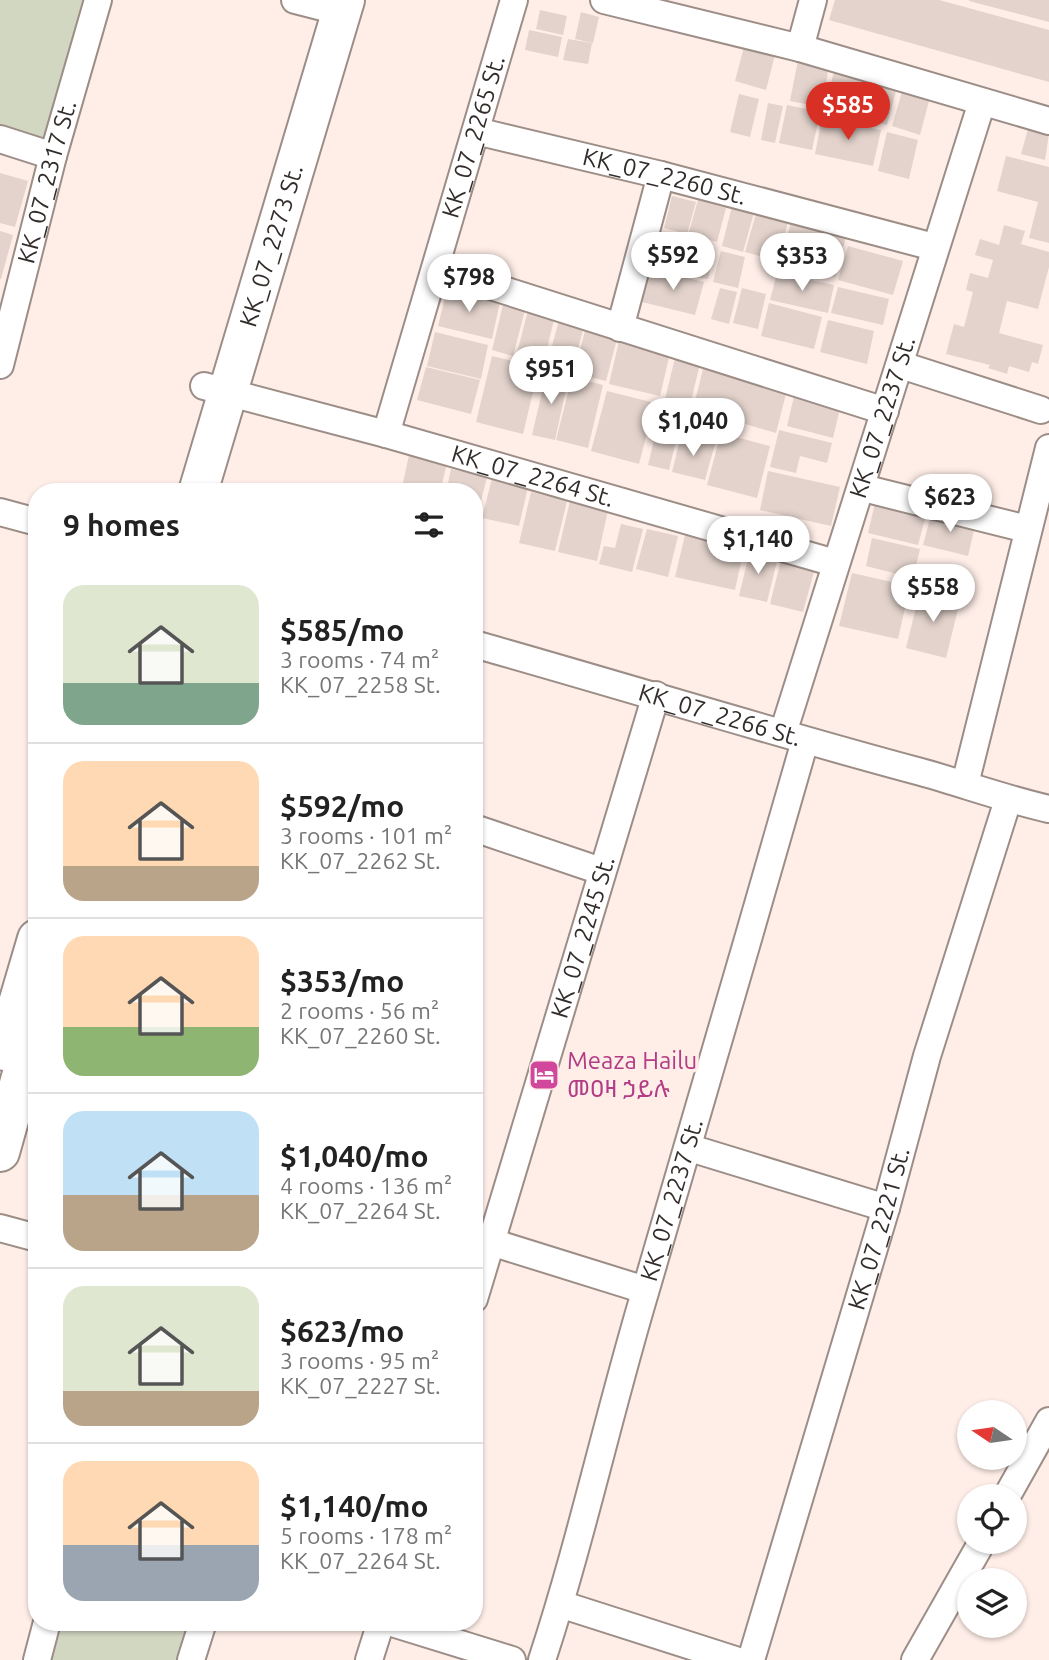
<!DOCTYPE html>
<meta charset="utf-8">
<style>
:root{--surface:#fff;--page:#f2f2f2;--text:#222;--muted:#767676;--line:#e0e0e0;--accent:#d93025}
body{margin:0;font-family:Ubuntu,"Noto Sans Ethiopic",sans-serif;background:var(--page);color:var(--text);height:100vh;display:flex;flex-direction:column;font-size:26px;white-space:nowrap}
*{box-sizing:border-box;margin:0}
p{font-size:23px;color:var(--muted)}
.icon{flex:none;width:38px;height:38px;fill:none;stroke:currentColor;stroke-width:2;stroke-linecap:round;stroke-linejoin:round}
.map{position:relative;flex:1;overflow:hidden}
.panel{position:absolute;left:28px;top:483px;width:455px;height:1148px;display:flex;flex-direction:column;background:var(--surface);border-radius:28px;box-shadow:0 2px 5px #0004}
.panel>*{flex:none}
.needle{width:46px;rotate:283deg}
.tools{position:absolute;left:957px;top:1400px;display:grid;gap:14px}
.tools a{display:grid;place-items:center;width:70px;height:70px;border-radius:50%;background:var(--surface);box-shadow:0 2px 5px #0004;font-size:35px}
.price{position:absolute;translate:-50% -60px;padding:0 16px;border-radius:24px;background:#fff;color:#222;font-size:23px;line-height:46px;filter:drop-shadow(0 2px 4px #0008)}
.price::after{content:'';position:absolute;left:50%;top:42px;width:21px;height:16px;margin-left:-10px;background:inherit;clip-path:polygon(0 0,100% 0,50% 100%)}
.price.on{background:var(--accent);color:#fff}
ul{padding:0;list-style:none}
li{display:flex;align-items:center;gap:21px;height:175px;padding:0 35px}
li+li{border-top:2px solid var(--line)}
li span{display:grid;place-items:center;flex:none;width:196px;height:140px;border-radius:21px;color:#555}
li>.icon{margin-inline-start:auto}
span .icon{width:84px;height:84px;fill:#fffc;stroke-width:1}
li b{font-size:30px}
h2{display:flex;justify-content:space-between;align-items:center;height:84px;padding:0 35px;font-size:30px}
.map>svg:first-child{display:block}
</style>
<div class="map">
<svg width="1049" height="1660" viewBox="0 0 1049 1660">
<rect width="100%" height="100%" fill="#ffeee8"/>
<!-- green -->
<path fill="#d2d7c2" d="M0 0H98L53 156 0 139Z
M47 1622H203L191 1660H37Z"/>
<!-- building -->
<path fill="#e3d3cc" d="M835 0H939L1049 30V82L829 20Z
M1049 0V22L969 1V0Z
M540 10 567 16 563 35 536 29Z
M581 12 599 17 593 43 575 39Z
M529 30 562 37 558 57 525 50Z
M568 39 592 43 588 64 563 60Z
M745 43 776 51 766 90 735 81Z
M798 60 829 67 821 107 790 101Z
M835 68 862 75 852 116 824 109Z
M865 79 897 87 887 125 855 117Z
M902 92 929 101 920 135 892 126Z
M739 94 759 99 750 137 730 132Z
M768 103 783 106 775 143 761 140Z
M787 105 820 112 812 150 779 143Z
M822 118 881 130 873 166 815 154Z
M1028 129 1049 134 1045 160 1021 154Z
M887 132 918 140 909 179 878 171Z
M1006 156 1049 167V243L1029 238 1038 202 997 191Z
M0 173 28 181 15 227 0 223Z
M672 196 696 202 687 234 664 228Z
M698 200 726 208 717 242 688 235Z
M733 202 755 209 743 252 722 246Z
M757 210 789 219 777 261 745 252Z
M791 222 846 237 835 277 780 262Z
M1004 225 1025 231 1021 244 1049 252V267L1038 309 1007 301 999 333 1043 345 1038 364 1032 362 1029 372 1009 366 1007 374 988 368 990 365 946 354 954 324 964 327 973 292 966 290 970 273 988 278 993 260 975 255 980 239 999 245Z
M0 231 13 235 1 279H0Z
M660 234 691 241 683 274 653 267Z
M692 243 715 249 708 279 685 275Z
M848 246 903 261 893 295 838 280Z
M721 251 745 257 738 288 713 282Z
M650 269 704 282 695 315 642 302Z
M777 273 834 285 828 313 770 300Z
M838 287 889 299 883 325 831 313Z
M720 288 737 292 729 324 711 319Z
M742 288 766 294 758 329 733 323Z
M447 289 500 302 492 339 438 326Z
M769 303 822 317 814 349 761 336Z
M503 305 525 310 513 356 492 350Z
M528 310 555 316 543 364 516 357Z
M559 320 584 326 572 372 547 365Z
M828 320 874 331 867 364 820 352Z
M586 327 618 335 606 381 574 373Z
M435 332 488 345 481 379 427 366Z
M619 341 670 353 660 396 609 384Z
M492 356 539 367 523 434 476 422Z
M675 358 700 364 690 405 665 399Z
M704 365 787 390 776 433 693 409Z
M426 367 480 380 471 414 417 400Z
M547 371 569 376 555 440 532 435Z
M572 377 603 385 588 448 556 440Z
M607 391 655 403 639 464 591 451Z
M795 392 841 404 833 438 787 426Z
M658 423 679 428 669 470 648 465Z
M779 430 832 443 827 463 800 456 796 473 770 467Z
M721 433 770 446 757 498 707 485Z
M681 436 715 444 705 480 672 472Z
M409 455 447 463 440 492H401Z
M451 469 487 477 477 517 474 516V492H446Z
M768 471 840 487 831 526 760 510Z
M492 478 528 487 519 526 482 518Z
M531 492 567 501 555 551 519 543Z
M570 501 608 510 597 561 558 552Z
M875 503 926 515 918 545 868 533Z
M932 511 976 522 968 556 923 545Z
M621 524 643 529 632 572 599 564 604 546 615 548Z
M647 529 678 536 668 577 636 569Z
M685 535 744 548 735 590 675 577Z
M872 538 920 549 913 578 866 566Z
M750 550 778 557 767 602 739 596Z
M781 560 815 568 803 612 770 604Z
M852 573 910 586 898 639 839 626Z
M920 591 960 601 946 658 906 648Z"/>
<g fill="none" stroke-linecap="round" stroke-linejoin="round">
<!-- street casing -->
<g stroke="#9c8d87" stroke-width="30">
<g id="street">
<path d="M295 0 342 12"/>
<path d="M604 0 800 48 1049 121"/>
<path d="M800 48 813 0"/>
<path id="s1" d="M476 131 661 175 934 247"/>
<path d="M0 139 53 156"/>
<path d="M437 269 885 411"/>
<path d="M620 328 661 175"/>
<path id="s2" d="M0 365 53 156 98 0"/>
<path d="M901 365 1041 410"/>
<path id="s3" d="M204 386 386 434 835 563"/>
<path id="s4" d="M386 434 514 0"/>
<path d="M863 488 1027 529"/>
<path d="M0 512 37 522"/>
<path id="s5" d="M474 644C623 686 771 732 921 772 964 784 1005 799 1049 809"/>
<path id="s6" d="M783 733 982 102"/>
<path d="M965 784 1049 448"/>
<path d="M474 828 601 871"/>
<path d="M690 1148 886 1208"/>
<path d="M0 1228 37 1238"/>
<path d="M491 1242 645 1290"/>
<path id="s7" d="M474 1299 656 695"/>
<path d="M1007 1496 1049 1421"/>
<path d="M560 1604 735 1660"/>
<path d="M389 1622 512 1660"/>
<path d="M37 1660 47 1622"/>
<path d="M191 1660 203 1622"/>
<path d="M369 1660 381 1622"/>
<path id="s8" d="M542 1660C582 1538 609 1412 646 1289 699 1106 753 924 805 741"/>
<path id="s9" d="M751 1660 886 1208 927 1056 1008 800"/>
<path d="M915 1660 982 1542"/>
</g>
</g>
<!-- primary casing -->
<g stroke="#9c8d87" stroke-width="42">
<g id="primary">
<path id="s10" d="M198 492 345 0"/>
<path d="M4 1051 37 939"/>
<path d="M0 1152 37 1020"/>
</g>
</g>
<!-- street -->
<use href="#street" stroke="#fff" stroke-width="26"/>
<!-- primary -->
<use href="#primary" stroke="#fff" stroke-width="38"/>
</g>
<!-- icons -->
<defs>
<g id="hotel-square" transform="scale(1.575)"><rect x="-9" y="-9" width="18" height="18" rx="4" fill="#d1479c" stroke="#ffeee8"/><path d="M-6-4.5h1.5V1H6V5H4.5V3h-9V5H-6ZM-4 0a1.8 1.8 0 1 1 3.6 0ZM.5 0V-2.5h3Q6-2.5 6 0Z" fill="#fff"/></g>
</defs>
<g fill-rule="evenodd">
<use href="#hotel-square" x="544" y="1075"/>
</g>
<g text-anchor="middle" stroke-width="7" stroke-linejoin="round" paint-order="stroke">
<!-- street labels -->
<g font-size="24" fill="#322c2a" stroke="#ffeee8">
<text dy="8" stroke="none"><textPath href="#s4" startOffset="310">KK_07_2265 St.</textPath></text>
<text dy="8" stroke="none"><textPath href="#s1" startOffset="194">KK_07_2260 St.</textPath></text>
<text dy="8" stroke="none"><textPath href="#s2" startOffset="189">KK_07_2317 St.</textPath></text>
<text dy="8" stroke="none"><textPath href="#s10" startOffset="257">KK_07_2273 St.</textPath></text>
<text dy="8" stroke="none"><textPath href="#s6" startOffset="331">KK_07_2237 St.</textPath></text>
<text dy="8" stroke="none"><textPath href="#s3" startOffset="341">KK_07_2264 St.</textPath></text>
<text dy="8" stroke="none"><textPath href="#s5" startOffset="256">KK_07_2266 St.</textPath></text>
<text dy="8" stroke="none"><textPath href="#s7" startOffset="378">KK_07_2245 St.</textPath></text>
<text dy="8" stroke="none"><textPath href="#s8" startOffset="478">KK_07_2237 St.</textPath></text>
<text dy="8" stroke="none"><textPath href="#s9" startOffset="450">KK_07_2221 St.</textPath></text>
</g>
<!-- hotel labels -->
<g font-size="24" fill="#b23c85" stroke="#ffeee8" text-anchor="start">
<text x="567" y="1069">Meaza Hailu<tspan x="567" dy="28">መዐዛ ኃይሉ</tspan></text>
</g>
</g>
</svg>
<div class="tools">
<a><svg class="needle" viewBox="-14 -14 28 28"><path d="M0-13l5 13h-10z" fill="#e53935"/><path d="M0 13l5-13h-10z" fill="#767676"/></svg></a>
<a><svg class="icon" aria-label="locate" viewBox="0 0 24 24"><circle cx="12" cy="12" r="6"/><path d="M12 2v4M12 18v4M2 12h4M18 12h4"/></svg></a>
<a><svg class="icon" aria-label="layers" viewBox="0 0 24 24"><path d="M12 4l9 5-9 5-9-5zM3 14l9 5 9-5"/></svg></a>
</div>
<b class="price on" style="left:848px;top:142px">$585</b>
<b class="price" style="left:673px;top:292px">$592</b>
<b class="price" style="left:802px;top:293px">$353</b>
<b class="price" style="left:469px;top:314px">$798</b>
<b class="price" style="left:551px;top:406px">$951</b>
<b class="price" style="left:693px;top:458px">$1,040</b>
<b class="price" style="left:950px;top:534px">$623</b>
<b class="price" style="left:758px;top:576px">$1,140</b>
<b class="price" style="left:933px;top:624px">$558</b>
<section class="panel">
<h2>9 homes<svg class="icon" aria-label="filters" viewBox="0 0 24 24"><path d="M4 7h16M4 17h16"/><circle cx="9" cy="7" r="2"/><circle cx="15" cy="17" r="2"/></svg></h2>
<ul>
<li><span style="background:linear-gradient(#dfe7d0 70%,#7fa58c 0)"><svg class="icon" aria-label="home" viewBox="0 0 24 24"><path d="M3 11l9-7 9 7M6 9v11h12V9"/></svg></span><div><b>$585/mo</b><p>3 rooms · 74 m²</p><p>KK_07_2258 St.</p></div></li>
<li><span style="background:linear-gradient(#ffd9b3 75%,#b9a48a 0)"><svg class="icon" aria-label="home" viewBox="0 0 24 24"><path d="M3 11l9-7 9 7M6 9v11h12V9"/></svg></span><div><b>$592/mo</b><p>3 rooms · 101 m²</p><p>KK_07_2262 St.</p></div></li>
<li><span style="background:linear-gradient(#ffd9b3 65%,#8fb573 0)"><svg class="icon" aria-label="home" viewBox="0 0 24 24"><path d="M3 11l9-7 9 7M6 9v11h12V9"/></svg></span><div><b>$353/mo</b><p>2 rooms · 56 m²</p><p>KK_07_2260 St.</p></div></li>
<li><span style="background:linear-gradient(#bfe0f5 60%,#b9a48a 0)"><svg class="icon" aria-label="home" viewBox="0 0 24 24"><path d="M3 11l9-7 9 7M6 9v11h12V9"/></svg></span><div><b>$1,040/mo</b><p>4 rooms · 136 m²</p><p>KK_07_2264 St.</p></div></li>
<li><span style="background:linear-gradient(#dfe7d0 75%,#b9a48a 0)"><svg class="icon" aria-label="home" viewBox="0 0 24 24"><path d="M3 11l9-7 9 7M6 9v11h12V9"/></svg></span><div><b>$623/mo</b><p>3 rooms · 95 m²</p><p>KK_07_2227 St.</p></div></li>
<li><span style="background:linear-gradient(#ffd9b3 60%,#9aa5b1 0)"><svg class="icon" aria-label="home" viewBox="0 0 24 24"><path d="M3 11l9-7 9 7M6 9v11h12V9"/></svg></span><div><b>$1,140/mo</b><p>5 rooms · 178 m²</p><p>KK_07_2264 St.</p></div></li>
</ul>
</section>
</div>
